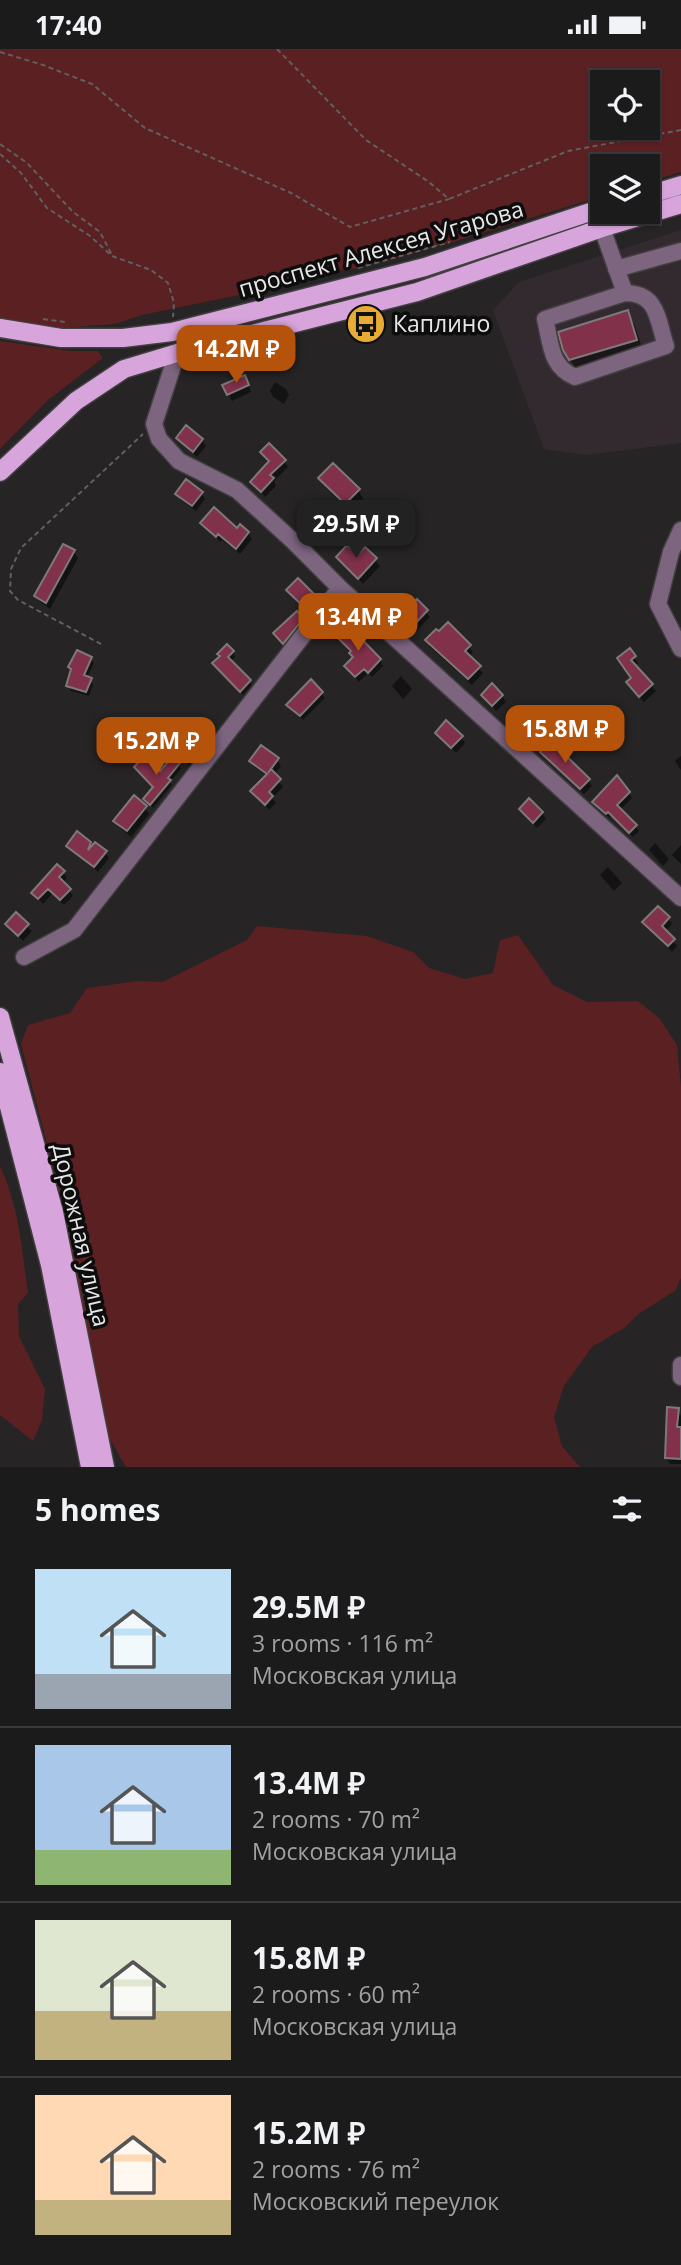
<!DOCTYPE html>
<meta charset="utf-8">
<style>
:root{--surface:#1c1b1c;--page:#252425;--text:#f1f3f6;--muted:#a0a1a3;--line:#3a393b;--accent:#b45309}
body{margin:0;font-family:"Open Sans",sans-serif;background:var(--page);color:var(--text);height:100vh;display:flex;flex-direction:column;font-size:26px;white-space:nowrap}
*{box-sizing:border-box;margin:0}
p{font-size:23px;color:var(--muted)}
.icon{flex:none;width:38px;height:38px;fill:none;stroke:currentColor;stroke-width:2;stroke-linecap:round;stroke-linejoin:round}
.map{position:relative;height:1418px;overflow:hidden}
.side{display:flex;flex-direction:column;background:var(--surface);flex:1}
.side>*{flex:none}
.tools{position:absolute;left:590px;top:21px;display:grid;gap:14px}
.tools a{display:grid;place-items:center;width:70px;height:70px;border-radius:0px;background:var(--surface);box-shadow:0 2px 5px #0004,0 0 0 2px var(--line);font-size:35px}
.price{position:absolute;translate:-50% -60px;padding:0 16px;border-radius:14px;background:var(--accent);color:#fff;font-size:23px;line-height:46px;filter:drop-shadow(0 2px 4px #0008)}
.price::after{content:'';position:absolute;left:50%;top:42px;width:21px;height:16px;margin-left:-10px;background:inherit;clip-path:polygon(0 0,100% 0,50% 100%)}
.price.current{background:#222;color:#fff}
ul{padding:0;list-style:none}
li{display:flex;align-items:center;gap:21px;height:175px;padding:0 35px}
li+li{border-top:2px solid var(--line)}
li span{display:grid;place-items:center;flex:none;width:196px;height:140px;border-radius:0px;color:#555}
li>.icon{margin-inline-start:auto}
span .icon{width:84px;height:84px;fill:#fffc;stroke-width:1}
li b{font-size:30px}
h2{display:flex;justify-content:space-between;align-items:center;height:84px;padding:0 35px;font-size:30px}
.status{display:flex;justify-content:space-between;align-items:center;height:49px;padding:0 35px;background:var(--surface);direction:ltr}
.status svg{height:19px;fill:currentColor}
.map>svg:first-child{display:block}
</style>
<div class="status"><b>17:40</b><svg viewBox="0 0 49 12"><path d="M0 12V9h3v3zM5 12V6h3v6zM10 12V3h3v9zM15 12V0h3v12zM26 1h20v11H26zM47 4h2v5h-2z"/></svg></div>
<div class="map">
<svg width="681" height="1418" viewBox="0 0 681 1418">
<rect width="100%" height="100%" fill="#262425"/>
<!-- built -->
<path fill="#332a2f" d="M681 181V394L586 406 544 400 493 261 519 233Z"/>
<!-- green -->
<path fill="#5b2021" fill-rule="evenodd" d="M0 0H681V123L648 133V117H602V147L453 193 345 222 327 216 291 225 268 240 142 266 115 275 60 279 0 272ZM602 33H648V79H602Z
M0 292 71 302H98L103 309 48 351 0 400Z
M257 877 367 887 413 903 429 919 465 930 493 924 500 891 518 886 553 936 587 953 638 952 660 970 677 996 681 1038V1229L675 1242 640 1264 624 1279 592 1298 564 1337 554 1368 562 1397 580 1418H126L108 1387 89 1301 57 1133 21 995 28 976 70 964 87 939 138 932 162 933 247 891Z
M0 1117C19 1157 22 1201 28 1244L18 1255 19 1287 45 1340 42 1371 33 1392 0 1366Z"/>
<!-- shadow -->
<path fill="#0007" d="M627 263 635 277 644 305 579 325 564 300Z
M275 333 286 340 289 346 284 355 273 348 270 342Z
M248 334 251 343 232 352 224 337Z
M178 389 202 391 206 397 197 408 182 395Z
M262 403 284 412 288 418 274 432 276 437 265 448 252 433 270 414Z
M320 429 358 441 364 451 351 464 326 439Z
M201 444 205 450 196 462 181 451 177 445Z
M202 474 248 484 252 490 240 505 222 491 220 493Z
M63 497 74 503 78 509 50 560 40 553 36 547Z
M365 500 380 517 363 535 338 508H358Z
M298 531 319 554 310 564 289 541Z
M417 553 430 568 416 582 394 558H412Z
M302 570 306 576 287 600 275 585Z
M340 589 380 611 383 617 372 628 368 624 359 633 346 617 354 610Z
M427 591 469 597 473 604 469 608 483 624 472 636 430 598Z
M233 603 235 608 230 613 252 636 243 646 214 615Z
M634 608 638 614 634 617 656 642 644 653 632 640 633 630 619 609Z
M91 610 94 614 87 629 93 635 89 647 71 642 68 637Z
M401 627 412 640 403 650 392 637Z
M311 633 325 649 303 671 288 656Z
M483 646 502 647 506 653 496 662Z
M437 684 461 688 465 694 456 704Z
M190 702 197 709 191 718 183 710Z
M542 703 588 731 592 737 584 745 546 710Z
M681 707V721L675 712Z
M277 711 281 717 274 726 283 738 272 749 276 754 269 761 252 742 267 727 255 718 251 712Z
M179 715 181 720 170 733 172 736 153 759 145 750 154 739 160 724Z
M629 744 632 749 620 761 639 782 633 788 611 767 610 769 597 758 595 753Z
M145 759 149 765 131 788 119 778 116 772Z
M521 760 542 764 546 770 537 779Z
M90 794 92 799 105 803 109 809 98 823 72 802 69 797Z
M655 794 669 810 663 817 649 801Z
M681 796V815L672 806Z
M608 818 622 834 614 842 600 826Z
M63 823 67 829 63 834 73 847 64 856 52 845 43 855 33 844Z
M16 866 32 882 23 892 7 875Z
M668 869 672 875 665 883 677 897 672 903 644 873Z
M678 1361 681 1367V1415H670L666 1409Z"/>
<!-- building -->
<path fill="#82314b" stroke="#7d797a" stroke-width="2" d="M628 261 637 291 569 311 563 301 558 283Z
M245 326 249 336 227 346 222 336Z
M186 376 203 390 193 403 176 389Z
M269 394 286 411 270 426 274 429 261 443 250 433 269 412 260 403Z
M333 414 360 440 345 455 318 429Z
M186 430 203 443 192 457 175 445Z
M214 458 237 479 240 475 249 483 236 500 218 485 216 488 200 474Z
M63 495 75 501 46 554 34 547Z
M347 496 358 505 365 498 377 509 358 530 336 508Z
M298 529 316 547 305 559 286 541Z
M405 547 412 555 417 550 428 561 412 578 392 558Z
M297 562 304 569 283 595 273 584Z
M448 573 471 596 465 602 481 617 468 630 425 591 436 580 439 582Z
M349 577 381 610 368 624 364 620 355 628 344 617 353 608 349 604 351 602 338 589Z
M227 595 234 602 228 608 251 631 240 643 212 614 220 607 217 605Z
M630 599 636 607 631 611 653 635 639 648 626 633 631 629 617 609Z
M77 601 92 608 84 626 92 629 86 643 66 637 71 620 68 618Z
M311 630 323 643 300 667 286 656Z
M492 634 503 646 492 657 481 646Z
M446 671 463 687 451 699 435 684Z
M551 692 590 730 580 740 540 703Z
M261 696 279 709 268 724 271 720 281 730 269 743 273 747 265 756 250 742 267 725 249 712Z
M143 708 160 722 172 708 180 714 168 729 171 731 150 756 143 750 153 738 134 718Z
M617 726 630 743 617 756 637 776 629 784 608 763 606 765 592 753Z
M134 746 147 757 127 782 113 772Z
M529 749 543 763 533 774 519 760Z
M77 782 91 793 88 801 95 793 107 802 94 818 66 797Z
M57 815 65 822 59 828 71 840 60 851 48 840 38 850 31 844Z
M658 857 670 868 662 877 675 890 668 897 642 873Z
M16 863 29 875 18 887 5 875Z
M667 1358 679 1359 677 1378H681V1410L665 1409Z"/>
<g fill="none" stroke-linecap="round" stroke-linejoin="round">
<!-- minor casing -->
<g stroke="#413f40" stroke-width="19">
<path id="minor" d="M602 179 625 244
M616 220 681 202
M625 244C658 244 657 270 666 297L575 328C550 318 551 294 545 270Z
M177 304 154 375 159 390 179 412 237 441 293 492 340 539 681 849
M681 481 671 503 658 555 681 600
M24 908 74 881 340 539
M681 1316V1328"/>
</g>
<!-- major casing -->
<g stroke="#413f40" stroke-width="21">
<path id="major" d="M648 146 681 136
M0 279 61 289H123L172 283 425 218 602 159
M0 423 76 352 124 320 177 304 417 243 602 179 681 155
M0 968 54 1163 105 1418
M0 1023 50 1216 90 1418"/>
</g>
<!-- path -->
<path stroke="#615f60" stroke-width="2" stroke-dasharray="5 3.5" stroke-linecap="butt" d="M277 0 366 91 429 133 449 150 568 102 681 81
M0 3 43 16 92 35 145 79 291 144 350 178 449 150
M0 95 27 114 73 163 100 183 112 206
M0 105 21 124 47 159 90 187 112 207 151 221 168 234 174 254 173 268
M358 219 450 193
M43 270 65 273
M101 595 18 551 10 542 11 520 21 499 143 385"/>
<!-- minor -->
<use href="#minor" stroke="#7d647f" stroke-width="16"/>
<!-- major -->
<use href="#major" stroke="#d8a4dc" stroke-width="18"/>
</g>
<!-- icons -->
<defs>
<g id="bus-disc" transform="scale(2.0125)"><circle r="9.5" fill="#e7ac36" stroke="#0e0d0e"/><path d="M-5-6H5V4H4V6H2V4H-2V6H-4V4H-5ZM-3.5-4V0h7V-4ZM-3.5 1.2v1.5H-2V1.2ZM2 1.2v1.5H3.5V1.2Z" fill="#111"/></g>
</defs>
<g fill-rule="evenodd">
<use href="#bus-disc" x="366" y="275"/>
</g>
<g text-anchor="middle" stroke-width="7" stroke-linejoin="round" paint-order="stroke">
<!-- street labels -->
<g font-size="23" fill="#e8e7e8" stroke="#0e0d0e">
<text transform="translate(381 200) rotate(-16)" y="8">проспект Алексея Угарова</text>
<text transform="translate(81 1186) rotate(77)" y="8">Дорожная улица</text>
</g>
<!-- poi labels -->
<g font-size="23" fill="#e8e7e8" stroke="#0e0d0e" text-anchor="start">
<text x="393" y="283">Каплино</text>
</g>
</g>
</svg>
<div class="tools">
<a><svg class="icon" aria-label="locate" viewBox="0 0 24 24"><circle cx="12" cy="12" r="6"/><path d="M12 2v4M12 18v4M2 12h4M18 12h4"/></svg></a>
<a><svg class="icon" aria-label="layers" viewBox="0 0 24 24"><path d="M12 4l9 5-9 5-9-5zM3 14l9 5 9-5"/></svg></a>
</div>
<b class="price" style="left:236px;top:336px">14.2M ₽</b>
<b class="price current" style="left:356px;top:511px">29.5M ₽</b>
<b class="price" style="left:358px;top:604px">13.4M ₽</b>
<b class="price" style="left:565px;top:716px">15.8M ₽</b>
<b class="price" style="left:156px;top:728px">15.2M ₽</b>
</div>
<section class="side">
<h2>5 homes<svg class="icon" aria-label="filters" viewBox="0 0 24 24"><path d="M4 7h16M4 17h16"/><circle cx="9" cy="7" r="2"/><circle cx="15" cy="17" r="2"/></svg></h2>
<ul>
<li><span style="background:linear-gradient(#bfe0f5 75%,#9aa5b1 0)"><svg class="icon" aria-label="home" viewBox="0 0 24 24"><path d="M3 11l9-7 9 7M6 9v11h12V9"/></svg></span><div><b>29.5M ₽</b><p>3 rooms · 116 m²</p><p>Московская улица</p></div></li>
<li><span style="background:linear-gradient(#a9c7e8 75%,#8fb573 0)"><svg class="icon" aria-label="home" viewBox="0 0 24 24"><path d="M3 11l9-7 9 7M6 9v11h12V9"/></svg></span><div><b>13.4M ₽</b><p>2 rooms · 70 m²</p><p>Московская улица</p></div></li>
<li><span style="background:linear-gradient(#dfe7d0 65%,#c2b280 0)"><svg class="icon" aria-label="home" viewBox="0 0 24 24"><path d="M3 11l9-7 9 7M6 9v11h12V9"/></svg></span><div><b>15.8M ₽</b><p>2 rooms · 60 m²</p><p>Московская улица</p></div></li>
<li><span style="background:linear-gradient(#ffd9b3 75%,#c2b280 0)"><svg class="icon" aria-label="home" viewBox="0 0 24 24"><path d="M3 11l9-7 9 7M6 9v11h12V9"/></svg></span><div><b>15.2M ₽</b><p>2 rooms · 76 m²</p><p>Московский переулок</p></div></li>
</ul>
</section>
